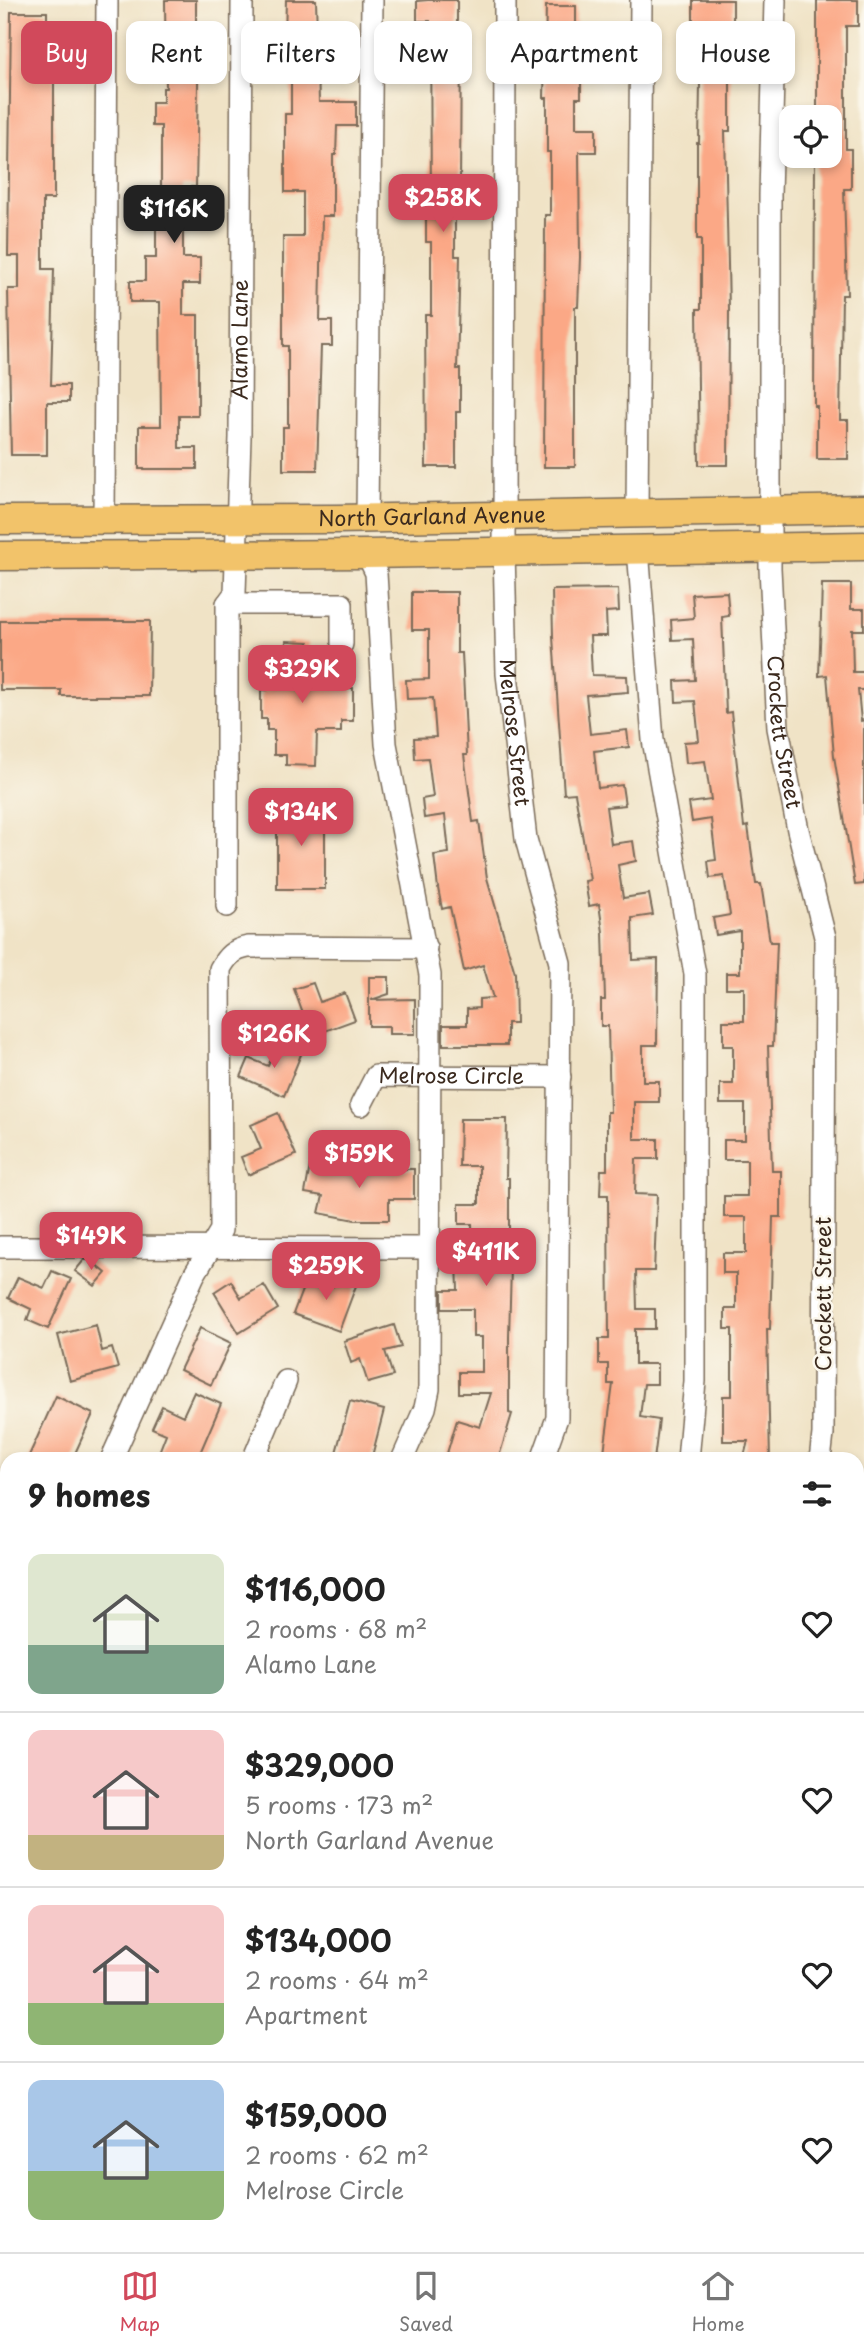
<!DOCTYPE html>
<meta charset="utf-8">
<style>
:root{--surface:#fff;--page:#f2f2f2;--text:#222;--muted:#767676;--line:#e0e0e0;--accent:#d1495b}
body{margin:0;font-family:"Playpen Sans",sans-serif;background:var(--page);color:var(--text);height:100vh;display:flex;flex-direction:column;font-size:26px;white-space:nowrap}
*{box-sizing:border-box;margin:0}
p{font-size:23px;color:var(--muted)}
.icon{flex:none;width:38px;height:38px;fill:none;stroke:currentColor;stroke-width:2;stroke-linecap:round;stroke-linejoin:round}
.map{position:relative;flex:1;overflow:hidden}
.panel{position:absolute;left:0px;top:1452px;width:864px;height:800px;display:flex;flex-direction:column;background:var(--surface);border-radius:21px 21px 0 0;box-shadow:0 4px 10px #0003}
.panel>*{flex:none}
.top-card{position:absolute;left:21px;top:21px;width:822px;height:63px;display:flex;gap:14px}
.buttons{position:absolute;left:779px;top:105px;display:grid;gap:14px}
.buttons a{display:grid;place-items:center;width:63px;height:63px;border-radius:14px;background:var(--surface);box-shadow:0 4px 10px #0003;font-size:35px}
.price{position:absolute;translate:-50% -60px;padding:0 16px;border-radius:14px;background:var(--accent);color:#fff;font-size:23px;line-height:46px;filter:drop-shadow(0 2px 4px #0008)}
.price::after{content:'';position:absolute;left:50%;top:42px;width:21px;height:16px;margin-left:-10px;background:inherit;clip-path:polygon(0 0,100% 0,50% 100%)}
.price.on{background:#222;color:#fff}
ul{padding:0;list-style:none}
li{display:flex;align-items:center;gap:21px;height:175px;padding:0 28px}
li+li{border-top:2px solid var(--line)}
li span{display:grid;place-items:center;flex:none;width:196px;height:140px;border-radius:14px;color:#555}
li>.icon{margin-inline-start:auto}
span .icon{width:84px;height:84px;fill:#fffc;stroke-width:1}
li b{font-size:30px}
h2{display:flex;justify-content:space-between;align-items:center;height:84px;padding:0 28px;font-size:30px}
.pill{padding:0 24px;border-radius:14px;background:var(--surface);box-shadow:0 4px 10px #0003;font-size:24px;line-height:63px}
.pill.on{background:var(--accent);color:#fff}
.tab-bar{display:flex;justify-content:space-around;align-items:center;height:98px;border-top:2px solid var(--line);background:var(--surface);font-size:19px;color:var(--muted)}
.tab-bar a{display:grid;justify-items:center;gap:4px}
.tab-bar .on{color:var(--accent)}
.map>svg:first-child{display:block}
</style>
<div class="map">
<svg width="864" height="2252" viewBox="0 0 864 2252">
<rect width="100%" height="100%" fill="#fbf7ec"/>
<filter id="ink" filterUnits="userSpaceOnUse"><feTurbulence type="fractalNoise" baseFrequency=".0143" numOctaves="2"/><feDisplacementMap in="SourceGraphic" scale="14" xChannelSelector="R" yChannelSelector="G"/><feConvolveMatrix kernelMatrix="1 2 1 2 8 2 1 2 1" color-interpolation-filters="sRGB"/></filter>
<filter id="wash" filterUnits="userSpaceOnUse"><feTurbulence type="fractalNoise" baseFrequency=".00686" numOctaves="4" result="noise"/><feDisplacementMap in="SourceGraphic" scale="28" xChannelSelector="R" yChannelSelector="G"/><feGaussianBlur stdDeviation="1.57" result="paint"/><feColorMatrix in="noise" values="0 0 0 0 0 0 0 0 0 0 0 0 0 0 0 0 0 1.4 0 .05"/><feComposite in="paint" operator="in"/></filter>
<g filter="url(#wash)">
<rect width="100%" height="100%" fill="#f0e3c6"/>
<g id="blocks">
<!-- building -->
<path fill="#fba886" d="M165 0H196V34H199L196 187H183V258H200V284H183V315H198V416H179V448H197V469H139V426H161L160 302H130V281H145V258H156V224H144V201H161V126H152V102H163V88H166Z
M286 0H316L319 102H356V126H337L336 155H333V216H322L320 321H332V346H321L317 470H283V427H288V346H283V237H303V192H285V114H291V74H284Z
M428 0H457V35H461L460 187H455V256H460L457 369H460V412H456V467H426L425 315H431V242H426V201H431L430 21H417V1Z
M693 0H733V24H730V131H725L729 309 728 465H699L697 309H701V239H697V143H699L701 25H693Z
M817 0H858V26H846V149H851V189H844L847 295H842L840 420H848V459H817V406H814L815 156H830V117H817Z
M546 6H576V60H581V98H576V128H596V152H579L580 257 578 307H575V467H544L545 215H550V152H547V98H544Z
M11 12H47V33H63V57H54V199H43V269H54L51 385H69V402H47V455H11L8 289H19V256H8Z
M822 584H851V609H864V630H852L853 672H864V690H858L861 721 864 720V884L855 885 834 756 827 675 819 676Z
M618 589 619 611 606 612 607 636H590L592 675 627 676 628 692 586 695 590 734 627 730 629 747 594 751 598 788 622 785 625 805 606 807 611 844 633 841 636 861 618 865 623 898 649 894 653 915 632 918 633 960 658 959 657 1045H643V1081H659V1102H634V1139H658V1159H636L635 1194 657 1195 654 1271H636L637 1309H655V1329H635V1364H657V1384H644L640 1417 659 1420 654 1460H603L613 1384H608V1364H599V1339H609L608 1195H600L601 1170H607V1112H610L608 1026H601V1000H605L603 932 599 904 589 906 585 881 590 880 575 793 564 794 553 637 552 590Z
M412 592H457V653H462L467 755H464L473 822 479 821 487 878 515 973 516 1023H507V1045H443V1025H467V1009L479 1008V999L493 998 483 965 464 971 450 907 442 909 438 888 434 855 449 853 445 815 424 818 422 799 433 797 428 758 415 759 414 738 436 737 433 698 407 699 406 680 429 679V630H412Z
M727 592 729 616 722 617 726 713 731 712 744 827 748 826 756 884H761L770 942H777L773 1046H768L772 1171H781V1217H773L770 1329H767L770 1460H743L748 1441H723V1396H732V1329H725V1309H736V1273H723V1253H746V1217H724V1196H747V1160H724V1140H745V1104H720V1084H733V1046H723V1021H744V988H726V973H740V931L716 935 713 918 730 915 724 876 710 878 708 861 716 860 711 819 692 822 689 803 711 800 705 761 686 763 684 742 699 741 695 701 676 702 675 681 695 680 693 639 672 640 671 620 694 618 692 594Z
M0 621H150L149 696H61V690H0Z
M286 641 309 642V653H318V688H353V721H341V732H317L316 766 286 765V755H274V730H267V719H261V690H267V679H275L276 652H286Z
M277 808H325V889H277Z
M369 977H389V994L371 1000 415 999V1034H389V1026H369Z
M313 983 320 1002 345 993 355 1020 311 1036 294 989Z
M279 1042 302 1052 284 1096 241 1077 249 1058 268 1066Z
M278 1113 296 1155 248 1175 241 1157 261 1149 251 1125Z
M460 1119H507L506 1178H509V1232H512L509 1337V1413L512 1414 498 1460H445L457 1420 480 1427 491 1393H459V1372H482V1337H473V1309H442V1290H458L457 1261 473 1260 472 1224H459V1204H479V1166H459Z
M311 1160 357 1169H414V1199H389V1220H355L319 1213 323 1196 305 1193Z
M84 1260H90L106 1273 95 1286 75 1271Z
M52 1271 71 1279 48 1329 27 1320 31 1309 8 1298 18 1277 44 1288Z
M337 1275 357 1283 339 1331 293 1314 307 1277 333 1286Z
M231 1281 241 1298 264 1285 278 1309 239 1333 214 1292Z
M96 1325 102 1351 112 1348 118 1368 70 1381 58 1335Z
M394 1325 401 1347 385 1351 393 1376 368 1383 360 1359 351 1363 344 1341Z
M200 1328 231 1343 211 1385 180 1370Z
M194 1392 221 1404 197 1460H156L166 1434 152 1428 162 1406 183 1416Z
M56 1396 93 1414 72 1460H27Z
M350 1401 384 1410 371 1460H334Z"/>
</g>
</g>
<g filter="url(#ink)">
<use href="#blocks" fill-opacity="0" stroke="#7a6b59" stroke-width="2"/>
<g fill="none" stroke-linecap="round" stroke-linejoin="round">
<!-- minor casing -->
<g stroke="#7a6b59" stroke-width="24">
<g id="minor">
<path id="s1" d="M505 0 504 551 507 674 526 839 560 963 557 1418 542 1460"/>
<path id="s2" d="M775 0 770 195V568L778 728 798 830 825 937 823 1434 820 1460"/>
<path d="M637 514 641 0"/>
<path d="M367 519 372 0"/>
<path d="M104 522 107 0"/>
<path d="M638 549 653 740 695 974V1381L688 1460"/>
<path d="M367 554 376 573 386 744 430 975 429 1389 425 1408 402 1460"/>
<path d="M227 604H342V644"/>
<path id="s3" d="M227 906V604L235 593 240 437 242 0"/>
<path id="s4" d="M361 1105 376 1076 560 1077"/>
<path d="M0 1247 429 1248"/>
<path d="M111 1460 194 1275 221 1230 220 969C227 956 233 950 248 947L426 948"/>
<path d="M253 1460 286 1381"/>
<path d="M0 1526 7 1529"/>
<path d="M858 1613 864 1615"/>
<path d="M0 1732 7 1711"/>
<path d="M858 1749 864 1735"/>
<path d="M858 1763 864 1766"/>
<path d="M858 1910 864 1913"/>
<path d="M61 2252 62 2245"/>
<path d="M197 2252V2245"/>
<path d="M326 2252V2245"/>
<path d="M461 2252V2245"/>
<path d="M590 2252V2245"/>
<path d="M726 2252V2245"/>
<path d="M859 2252 864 2118"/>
</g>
</g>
<!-- major casing -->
<g stroke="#7a6b59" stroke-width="31">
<g id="major">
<path id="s5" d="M0 520 337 519 864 509"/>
<path d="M0 556 367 554 864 546"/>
</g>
</g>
<!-- minor -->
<use href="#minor" stroke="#fff" stroke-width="21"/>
<!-- major -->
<use href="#major" stroke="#f2c36a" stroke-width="28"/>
</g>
</g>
<g text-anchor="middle" stroke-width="5" stroke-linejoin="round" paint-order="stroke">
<!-- street labels -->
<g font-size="21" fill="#3b2a1e" stroke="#fbf7ec">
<text dy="7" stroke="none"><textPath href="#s3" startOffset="569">Alamo Lane</textPath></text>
<text dy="7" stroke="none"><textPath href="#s5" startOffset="432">North Garland Avenue</textPath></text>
<text dy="7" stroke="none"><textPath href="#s2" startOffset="733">Crockett Street</textPath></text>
<text dy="7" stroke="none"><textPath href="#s1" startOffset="733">Melrose Street</textPath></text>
<text dy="7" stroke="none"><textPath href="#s4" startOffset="108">Melrose Circle</textPath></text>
<text transform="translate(824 1294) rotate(-90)" y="7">Crockett Street</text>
</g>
</g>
</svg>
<div class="buttons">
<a><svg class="icon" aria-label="locate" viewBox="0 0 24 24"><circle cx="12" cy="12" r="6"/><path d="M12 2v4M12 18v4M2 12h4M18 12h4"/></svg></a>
</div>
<b class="price" style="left:443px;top:234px">$258K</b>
<b class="price on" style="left:174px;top:245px">$116K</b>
<b class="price" style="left:302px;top:705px">$329K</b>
<b class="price" style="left:301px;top:848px">$134K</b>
<b class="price" style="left:274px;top:1070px">$126K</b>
<b class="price" style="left:359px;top:1190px">$159K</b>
<b class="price" style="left:91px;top:1272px">$149K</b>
<b class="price" style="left:486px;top:1288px">$411K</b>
<b class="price" style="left:326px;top:1302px">$259K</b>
<div class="top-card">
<a class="pill on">Buy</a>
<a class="pill">Rent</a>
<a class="pill">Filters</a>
<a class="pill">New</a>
<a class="pill">Apartment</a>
<a class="pill">House</a>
</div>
<section class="panel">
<h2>9 homes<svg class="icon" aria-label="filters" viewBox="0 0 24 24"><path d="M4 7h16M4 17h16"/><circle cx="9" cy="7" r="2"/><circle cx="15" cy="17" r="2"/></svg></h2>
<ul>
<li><span style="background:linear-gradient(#dfe7d0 65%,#7fa58c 0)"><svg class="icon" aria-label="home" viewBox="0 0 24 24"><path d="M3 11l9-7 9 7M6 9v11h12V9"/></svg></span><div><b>$116,000</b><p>2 rooms · 68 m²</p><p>Alamo Lane</p></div><svg class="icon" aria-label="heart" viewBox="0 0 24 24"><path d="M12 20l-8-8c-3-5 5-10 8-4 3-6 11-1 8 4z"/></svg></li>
<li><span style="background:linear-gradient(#f6c9c9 75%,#c2b280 0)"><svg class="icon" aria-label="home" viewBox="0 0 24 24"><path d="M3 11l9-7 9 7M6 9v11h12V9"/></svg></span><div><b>$329,000</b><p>5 rooms · 173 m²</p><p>North Garland Avenue</p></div><svg class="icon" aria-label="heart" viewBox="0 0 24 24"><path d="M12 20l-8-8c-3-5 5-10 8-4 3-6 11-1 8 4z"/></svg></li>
<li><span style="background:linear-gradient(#f6c9c9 70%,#8fb573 0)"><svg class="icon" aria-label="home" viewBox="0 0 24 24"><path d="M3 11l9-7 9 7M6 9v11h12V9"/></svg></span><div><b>$134,000</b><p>2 rooms · 64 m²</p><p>Apartment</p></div><svg class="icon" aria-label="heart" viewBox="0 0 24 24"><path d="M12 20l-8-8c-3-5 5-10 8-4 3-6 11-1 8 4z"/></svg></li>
<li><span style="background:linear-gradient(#a9c7e8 65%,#8fb573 0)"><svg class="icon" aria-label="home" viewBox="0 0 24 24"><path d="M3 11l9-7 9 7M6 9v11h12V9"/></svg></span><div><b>$159,000</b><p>2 rooms · 62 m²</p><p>Melrose Circle</p></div><svg class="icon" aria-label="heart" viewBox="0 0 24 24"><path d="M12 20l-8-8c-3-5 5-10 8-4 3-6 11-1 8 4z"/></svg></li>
</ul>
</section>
</div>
<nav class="tab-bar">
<a class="on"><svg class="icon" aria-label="map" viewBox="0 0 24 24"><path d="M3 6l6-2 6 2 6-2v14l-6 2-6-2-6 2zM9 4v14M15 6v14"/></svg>Map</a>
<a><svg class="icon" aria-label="saved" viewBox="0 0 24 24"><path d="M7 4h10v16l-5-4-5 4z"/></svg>Saved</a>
<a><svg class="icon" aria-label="home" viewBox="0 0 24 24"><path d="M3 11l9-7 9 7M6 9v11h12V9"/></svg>Home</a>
</nav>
